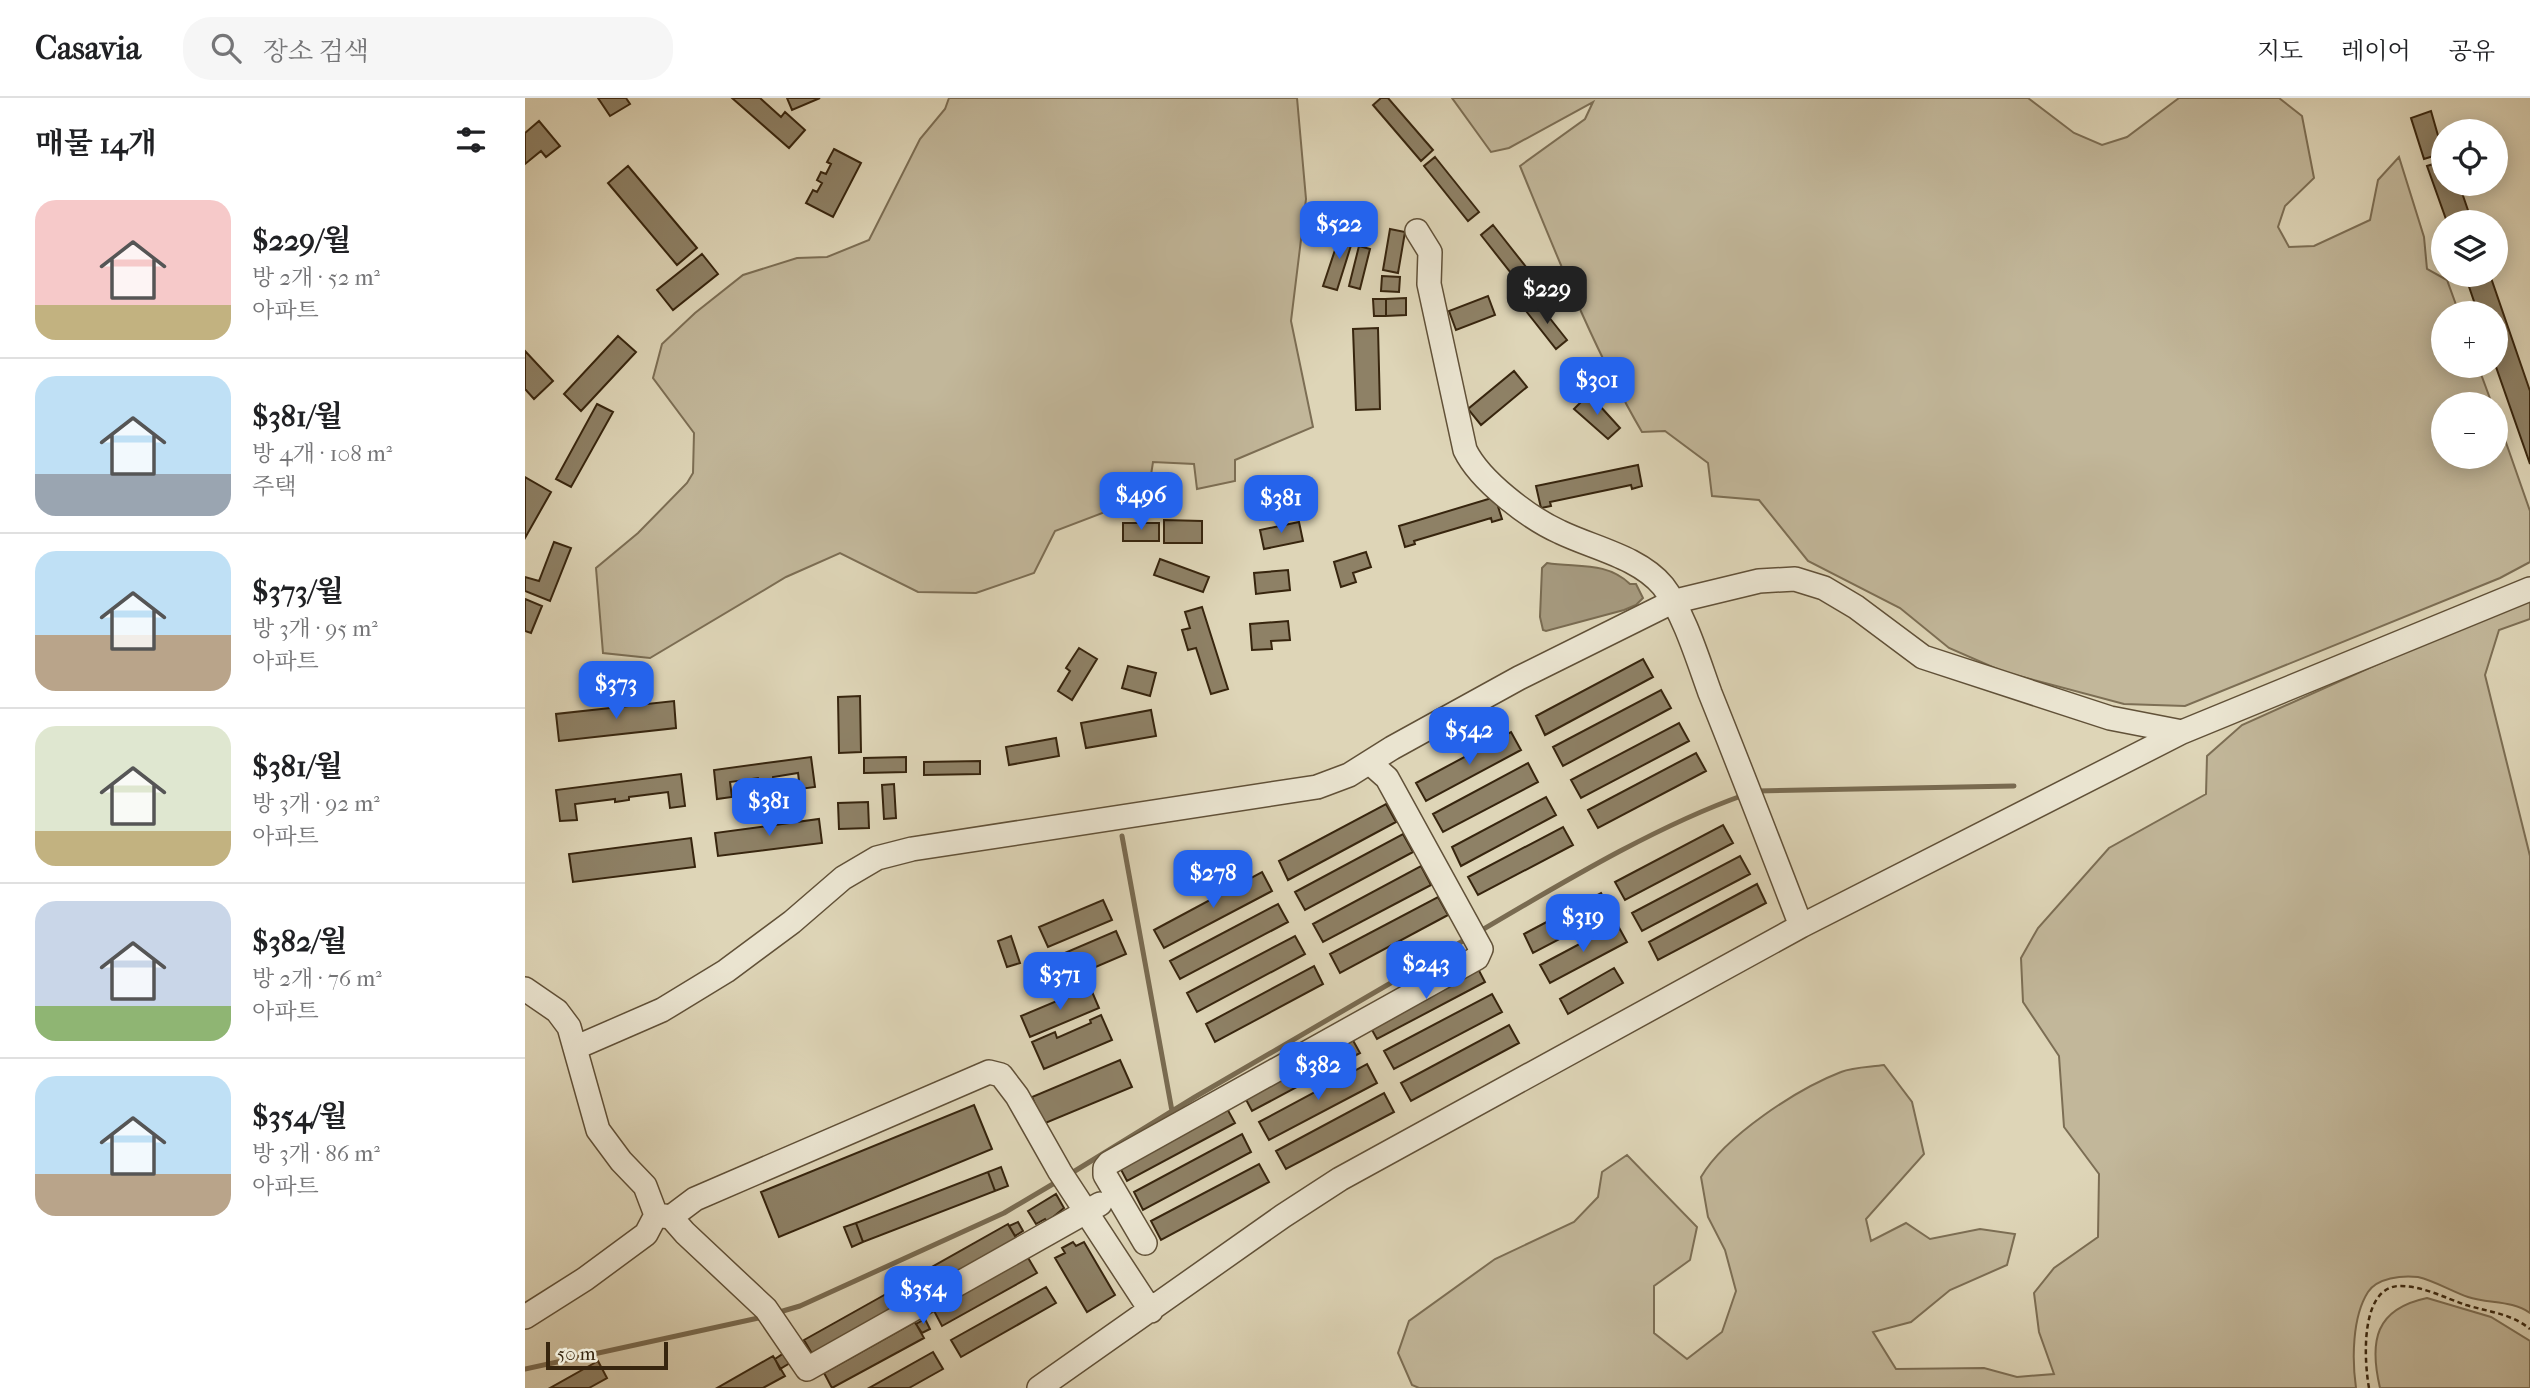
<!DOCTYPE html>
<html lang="ko">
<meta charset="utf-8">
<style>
:root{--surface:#fff;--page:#f6f6f6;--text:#202124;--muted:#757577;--line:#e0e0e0;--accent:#2563eb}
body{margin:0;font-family:"IM FELL French Canon","Noto Serif KR",serif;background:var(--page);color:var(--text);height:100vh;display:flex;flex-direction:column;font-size:26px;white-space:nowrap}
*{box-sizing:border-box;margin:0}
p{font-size:23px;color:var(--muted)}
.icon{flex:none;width:38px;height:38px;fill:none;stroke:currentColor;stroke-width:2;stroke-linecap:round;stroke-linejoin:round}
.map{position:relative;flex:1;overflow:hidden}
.drawer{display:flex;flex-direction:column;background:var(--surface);width:525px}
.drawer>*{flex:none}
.controls{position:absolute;left:1906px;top:21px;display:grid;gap:14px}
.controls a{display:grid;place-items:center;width:77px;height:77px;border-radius:50%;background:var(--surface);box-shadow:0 4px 18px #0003;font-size:35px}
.scale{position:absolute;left:21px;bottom:18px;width:122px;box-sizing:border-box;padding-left:7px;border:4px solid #37250e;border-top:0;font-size:19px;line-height:24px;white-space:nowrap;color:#37250e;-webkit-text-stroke:5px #eae4d0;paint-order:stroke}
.price{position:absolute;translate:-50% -60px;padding:0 16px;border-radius:14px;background:var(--accent);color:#fff;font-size:23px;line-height:46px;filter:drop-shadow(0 2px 4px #0008)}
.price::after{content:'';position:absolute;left:50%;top:42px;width:21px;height:16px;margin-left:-10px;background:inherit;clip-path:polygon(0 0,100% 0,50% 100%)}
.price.current{background:#222;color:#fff}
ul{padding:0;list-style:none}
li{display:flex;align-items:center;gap:21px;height:175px;padding:0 35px}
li+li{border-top:2px solid var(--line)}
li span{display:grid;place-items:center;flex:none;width:196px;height:140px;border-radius:21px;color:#555}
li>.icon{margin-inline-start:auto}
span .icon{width:84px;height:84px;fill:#fffc;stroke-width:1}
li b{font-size:30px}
h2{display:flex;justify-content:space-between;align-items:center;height:84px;padding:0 35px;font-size:30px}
header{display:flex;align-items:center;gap:42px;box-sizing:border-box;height:98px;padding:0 35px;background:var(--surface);border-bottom:2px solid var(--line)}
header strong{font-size:33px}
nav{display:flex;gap:38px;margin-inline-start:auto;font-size:24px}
.search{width:490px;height:63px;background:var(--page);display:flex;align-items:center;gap:18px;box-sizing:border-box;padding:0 24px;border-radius:28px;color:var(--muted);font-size:26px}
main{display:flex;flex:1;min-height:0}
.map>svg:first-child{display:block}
</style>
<header>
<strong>Casavia</strong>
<div class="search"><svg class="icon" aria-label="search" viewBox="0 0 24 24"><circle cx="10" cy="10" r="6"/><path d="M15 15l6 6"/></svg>장소 검색</div>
<nav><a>지도</a><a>레이어</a><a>공유</a></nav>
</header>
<main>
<section class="drawer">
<h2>매물 14개<svg class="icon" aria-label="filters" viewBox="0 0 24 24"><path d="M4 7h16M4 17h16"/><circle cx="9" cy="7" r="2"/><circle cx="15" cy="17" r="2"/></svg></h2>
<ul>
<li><span style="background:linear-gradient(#f6c9c9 75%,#c2b280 0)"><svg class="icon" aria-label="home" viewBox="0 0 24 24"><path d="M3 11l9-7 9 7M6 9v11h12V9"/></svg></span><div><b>$229/월</b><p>방 2개 · 52 m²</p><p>아파트</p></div></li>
<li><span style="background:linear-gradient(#bfe0f5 70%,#9aa5b1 0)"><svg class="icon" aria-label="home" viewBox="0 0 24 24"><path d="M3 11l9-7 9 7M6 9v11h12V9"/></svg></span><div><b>$381/월</b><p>방 4개 · 108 m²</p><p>주택</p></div></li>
<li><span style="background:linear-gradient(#bfe0f5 60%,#b9a48a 0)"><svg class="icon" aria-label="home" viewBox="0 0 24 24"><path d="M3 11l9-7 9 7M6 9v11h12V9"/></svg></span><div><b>$373/월</b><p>방 3개 · 95 m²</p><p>아파트</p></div></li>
<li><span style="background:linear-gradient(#dfe7d0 75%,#c2b280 0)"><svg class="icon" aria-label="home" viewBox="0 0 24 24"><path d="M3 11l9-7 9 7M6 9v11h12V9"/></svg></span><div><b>$381/월</b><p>방 3개 · 92 m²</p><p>아파트</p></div></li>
<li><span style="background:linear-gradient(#c9d6e8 75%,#8fb573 0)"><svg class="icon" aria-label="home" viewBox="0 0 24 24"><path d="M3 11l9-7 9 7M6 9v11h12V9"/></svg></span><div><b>$382/월</b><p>방 2개 · 76 m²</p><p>아파트</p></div></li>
<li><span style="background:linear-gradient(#bfe0f5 70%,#b9a48a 0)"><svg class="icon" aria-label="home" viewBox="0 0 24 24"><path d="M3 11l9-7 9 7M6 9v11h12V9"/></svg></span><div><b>$354/월</b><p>방 3개 · 86 m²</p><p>아파트</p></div></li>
</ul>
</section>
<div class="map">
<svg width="2005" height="1290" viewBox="0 0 2005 1290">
<rect width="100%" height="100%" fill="#ded5b7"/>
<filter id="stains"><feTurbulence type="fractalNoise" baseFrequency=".00286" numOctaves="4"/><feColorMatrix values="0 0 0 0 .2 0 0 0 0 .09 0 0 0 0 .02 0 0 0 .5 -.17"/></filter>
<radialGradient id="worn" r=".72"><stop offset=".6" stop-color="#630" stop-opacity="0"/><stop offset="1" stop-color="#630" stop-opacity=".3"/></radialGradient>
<!-- green -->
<path fill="#c2b79a" stroke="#7c6e54" stroke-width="2" d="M424 0H772L781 101 766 223 788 329 710 362V383L672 391 669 366 628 364 626 377 606 387 588 411 530 433 509 475 451 495 393 494 315 455 261 479 125 560 78 555 71 470 113 435 162 385 168 375 169 335 128 280 137 246 170 215 218 177 272 160 302 159 344 142 395 41 420 11Z
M927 0H1503L1549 35 1577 47 1602 39 1654 0H1754L1777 18 1789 80 1760 108 1753 129 1764 149 1789 148 1845 122 1853 82 1874 59 1899 139 1902 171 1922 182 1934 215H1918V268H1953L1967 306H1918V359H1970L1971 316 2005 413V464L1975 480 1660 608 1599 606 1479 574 1424 550 1375 510 1283 463 1234 402 1187 398 1183 365 1140 333 1117 334C1068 250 1032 158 995 68L1060 21 1068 4 984 50 966 54Z
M2005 498V521L1974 532 1960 577 2005 758V1215C1987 1202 1963 1206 1943 1199 1926 1193 1910 1183 1893 1179 1877 1177 1852 1180 1843 1194 1827 1219 1827 1262 1831 1290H894L887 1287 873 1255 884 1223 970 1161 1049 1124 1073 1099 1077 1074 1102 1057 1172 1129 1165 1162 1129 1188V1235L1162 1261 1197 1234 1211 1193 1200 1152 1183 1119 1176 1079C1200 1038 1272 991 1316 974 1328 969 1345 969 1359 967L1387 1004 1399 1056 1341 1121 1346 1143 1381 1125 1405 1141 1455 1131 1490 1136 1482 1167 1425 1192 1386 1224 1348 1234 1371 1271 1459 1270 1492 1279 1529 1276 1514 1234 1509 1195 1529 1170 1573 1139 1574 1076 1539 1029 1534 958 1498 904 1496 860 1513 830 1584 750 1681 696 1682 658 1717 627Z
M1902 1200 1966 1219 2005 1243V1290H1855C1844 1243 1850 1211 1902 1200Z"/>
<!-- water -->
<path fill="#a5997e" stroke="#796b51" stroke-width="2" d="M1022 465C1052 470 1081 463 1105 486H1111L1118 500 1111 507 1099 512 1021 533 1018 532 1015 519 1017 470Z"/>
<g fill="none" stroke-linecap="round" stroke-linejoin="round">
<!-- stream -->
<path stroke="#796b51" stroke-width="5" d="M1232 693 1489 688
M597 738 647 1013
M957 832C1037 785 1131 728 1219 697
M545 1076 670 999 943 840
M251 1215 275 1208 479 1115 533 1083
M0 1271 238 1219"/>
</g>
<!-- building -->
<path fill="#8e8166" stroke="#37250e" stroke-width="2" d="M73 0H101L105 6 85 18Z
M207 0H235L256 19 260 14 280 32 264 50Z
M262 0H295L267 12Z
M856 0H863L908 52 896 63 848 7Z
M1906 13 1918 55 1899 61 1886 20Z
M14 23 35 48 21 59 16 53 0 66V35Z
M309 51 336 65 308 119 281 105 288 92 292 94 297 85 292 82 296 74 301 76 306 66 302 64Z
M910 59 954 114 943 123 899 68Z
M1918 63V86H1934L1947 124H1922L1902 68Z
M103 68 172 150 152 167 83 85Z
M968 127 1016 188 1004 198 956 137Z
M865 131 880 134 873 175 858 172Z
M816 134 829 138 812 192 798 188Z
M834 148 845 151 835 191 824 188Z
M177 156 193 176 148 212 132 192Z
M1940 177H1965L2005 293V366L1970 266V215H1953Z
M857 178 875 179 874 194 856 193Z
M963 198 970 217 931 232 924 213Z
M881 200V217L861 218V201Z
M848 201H861V218H849Z
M1012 204 1042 242 1031 251 1001 213Z
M853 230 855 311 831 312 828 231Z
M93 238 111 254 56 313 39 296Z
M0 253 28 283 9 301 0 291Z
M989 273 1002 289 956 327 943 311Z
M1064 296 1095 330 1083 341 1049 311Z
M72 306 88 314 46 389 31 381Z
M1113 367 1117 388 1107 391 1106 387 1025 404 1026 408 1016 410 1011 388Z
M0 379 26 394 0 440Z
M766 381 772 401 735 412 730 391Z
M970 399 977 421 967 424 966 420 889 443 890 446 880 449 874 428Z
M639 422 677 423V445H639Z
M774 424 778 443 739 451 735 432Z
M598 425H634V443H598Z
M29 444 46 450 25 503 0 493V479L14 483Z
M841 454 846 469 828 475 831 484 816 489 809 464Z
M635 461 684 479 678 494 629 477Z
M763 472 765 492 731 496 729 475Z
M0 501 17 508 6 535 0 533Z
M677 509 703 591 686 596 671 550 663 552 657 532 665 530 660 514Z
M763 523 765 542 746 543 747 551 727 552 725 526Z
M554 550 572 561 547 602 533 593 545 573 541 570Z
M1118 561 1128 579 1020 637 1011 618Z
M603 568 631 575 625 598 597 590Z
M1136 592 1146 610 1038 668 1028 649Z
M335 598 336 654 314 655 313 599Z
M149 603 151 630 34 643 31 616Z
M626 612 631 638 561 650 556 625Z
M1154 625 1164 643 1056 700 1046 682Z
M986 634 996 652 901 703 891 685Z
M531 640 534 658 484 667 481 649Z
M1171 655 1181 673 1073 730 1063 712Z
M286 659 290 689 275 691 273 675 248 679V682L234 683 233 680 205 684 207 699 192 701 189 672Z
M381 659V674L339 675V660Z
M455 663V676L399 677V664Z
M1003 665 1013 684 918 734 908 716Z
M156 676 160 708 145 710 143 694 104 699V702L90 704V701L50 706 52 722 35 723 31 692Z
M369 686 371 720 359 721 357 687Z
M1021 699 1031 717 936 768 927 749Z
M343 704 344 730 314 731 313 705Z
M861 706 871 724 763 782 754 763Z
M294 721 297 745 193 758 190 735Z
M1198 727 1208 745 1100 802 1090 784Z
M1038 729 1048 747 953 797 943 779Z
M878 736 888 754 780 812 770 794Z
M166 740 170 769 48 784 44 756Z
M1215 758 1225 776 1117 833 1107 815Z
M896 768 906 787 798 844 788 826Z
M737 774 747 793 639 850 629 832Z
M1232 786 1241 805 1133 862 1124 844Z
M1076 795 1086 814 1008 855 999 836Z
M913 799 923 817 815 875 805 856Z
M578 802 587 822 523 849 514 829Z
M753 806 763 824 655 881 645 863Z
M1092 826 1102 844 1025 885 1015 867Z
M591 833 601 856 538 883 528 860Z
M486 838 495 865 482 869 473 843Z
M770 838 780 856 672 914 662 895Z
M950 865 960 884 852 941 842 923Z
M789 868 798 886 690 944 681 926Z
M1089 870 1098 885 1043 916 1035 901Z
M565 889 574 910 505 939 496 918Z
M967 896 977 914 869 971 859 953Z
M576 917 587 942 519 971 507 944 530 934 532 940 566 925 565 922Z
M984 927 994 945 886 1003 876 985Z
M825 937 835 955 727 1013 717 994Z
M595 962 607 989 518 1026 507 999Z
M842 966 852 985 744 1042 734 1024Z
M859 995 869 1014 761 1071 751 1053Z
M449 1007 467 1051 254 1139 236 1094Z
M700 1007 710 1025 602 1083 592 1064Z
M717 1036 726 1054 618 1112 609 1094Z
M734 1066 744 1084 636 1142 626 1123Z
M476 1069 483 1088 470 1093 463 1074Z
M463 1074 470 1093 338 1144 331 1125Z
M531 1096 539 1110 522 1124 520 1121 511 1126 503 1113Z
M493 1124 498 1133 490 1138 484 1128Z
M331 1125 338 1144 327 1149 319 1129Z
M483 1126 493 1143 398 1196 389 1179Z
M548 1144 551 1148 559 1144 590 1197 562 1214 530 1160 540 1155 537 1150Z
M502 1158 512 1175 417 1228 408 1211Z
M521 1189 531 1205 436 1259 426 1242Z
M370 1191 380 1208 289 1259 279 1242Z
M400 1221 405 1231 397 1235 391 1226Z
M390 1224 399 1240 307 1290 299 1275Z
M408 1254 418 1271 384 1290H344Z
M259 1255 265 1265 255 1271 250 1261Z
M248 1258 260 1278 238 1290H192Z
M73 1263 82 1280 64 1290H25Z"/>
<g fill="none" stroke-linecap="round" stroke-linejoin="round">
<!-- minor casing -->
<g stroke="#615138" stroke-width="26">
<path id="minor" d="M892 133 905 154 904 186 940 352C955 383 1004 420 1035 434 1068 450 1114 459 1138 488 1159 515 1173 562 1185 595 1216 672 1246 750 1276 828
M0 891 32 913 44 929 73 1032 96 1063 120 1088 131 1117 121 1136 60 1181 0 1219
M52 949 137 912 201 873 267 824 318 780 352 760 387 751 792 689 824 677 867 650 994 580 1147 504 1234 483 1270 481 1299 490 1331 509 1398 559 1585 620 1657 634
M131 1117 146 1119 160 1135 241 1211 282 1271 575 1106
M146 1119 170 1101 464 974 476 977 492 998 535 1074 626 1213
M620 1145 580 1077V1070L584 1065 952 860 956 851 862 680 845 665
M514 1290 758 1118 815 1081 1276 828 1657 634 2005 491"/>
</g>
<!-- path -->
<path stroke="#37250e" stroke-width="2.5" stroke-dasharray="5 3.5" stroke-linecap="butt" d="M1844 1290C1839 1262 1835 1191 1873 1188 1896 1187 1920 1200 1941 1207 1964 1214 1985 1215 2005 1231"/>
<!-- minor -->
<use href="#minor" stroke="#eae4d0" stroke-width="23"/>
</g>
<rect width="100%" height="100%" filter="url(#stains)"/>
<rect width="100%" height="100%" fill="url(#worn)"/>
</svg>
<div class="controls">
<a><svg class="icon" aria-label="locate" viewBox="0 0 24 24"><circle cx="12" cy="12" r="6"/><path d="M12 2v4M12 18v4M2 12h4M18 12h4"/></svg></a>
<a><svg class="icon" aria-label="layers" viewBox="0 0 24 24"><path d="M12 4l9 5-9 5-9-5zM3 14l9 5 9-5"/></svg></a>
<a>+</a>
<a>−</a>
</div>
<div class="scale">50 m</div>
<b class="price" style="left:814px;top:163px">$522</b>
<b class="price current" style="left:1022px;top:228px">$229</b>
<b class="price" style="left:1072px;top:319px">$301</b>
<b class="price" style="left:616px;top:434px">$496</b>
<b class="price" style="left:756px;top:437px">$381</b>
<b class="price" style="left:91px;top:623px">$373</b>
<b class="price" style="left:944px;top:669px">$542</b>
<b class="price" style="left:244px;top:740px">$381</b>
<b class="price" style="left:688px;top:812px">$278</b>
<b class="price" style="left:1058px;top:856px">$319</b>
<b class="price" style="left:901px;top:903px">$243</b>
<b class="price" style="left:535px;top:914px">$371</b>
<b class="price" style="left:793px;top:1004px">$382</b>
<b class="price" style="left:398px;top:1228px">$354</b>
</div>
</main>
